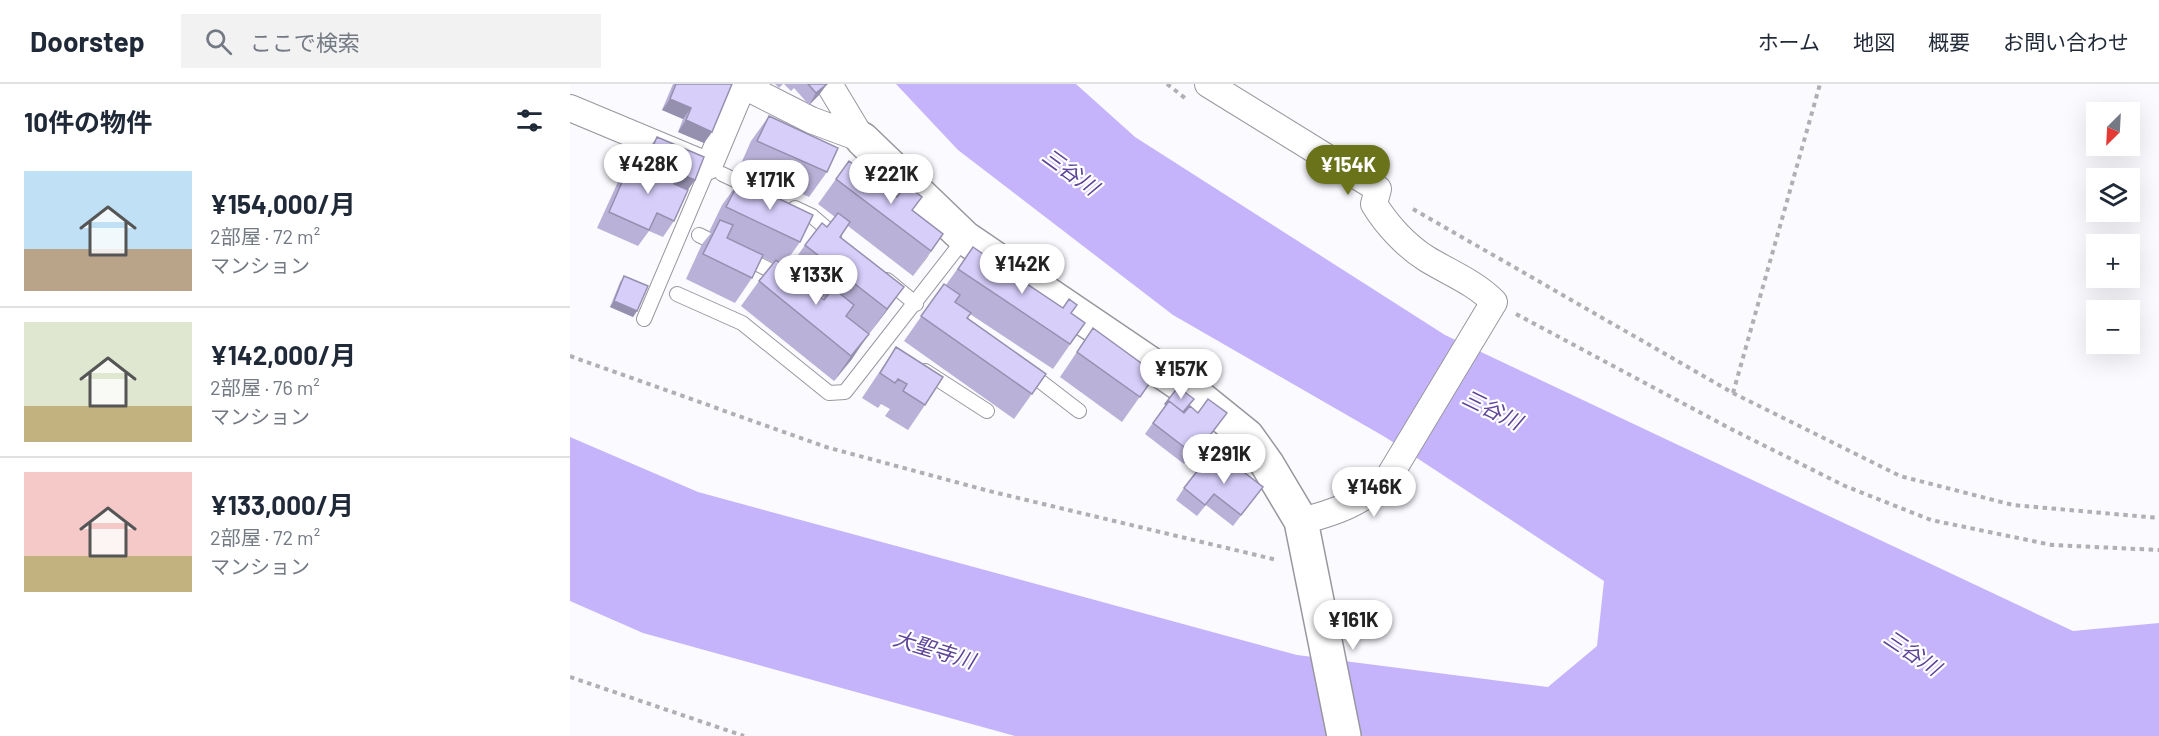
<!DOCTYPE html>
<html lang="ja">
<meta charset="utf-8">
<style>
:root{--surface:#fff;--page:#f2f2f3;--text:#1f2937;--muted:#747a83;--line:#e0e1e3;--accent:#6a721a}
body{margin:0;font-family:Barlow,"Noto Sans JP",sans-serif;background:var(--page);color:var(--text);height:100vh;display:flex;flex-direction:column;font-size:22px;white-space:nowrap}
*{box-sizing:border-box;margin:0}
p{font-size:20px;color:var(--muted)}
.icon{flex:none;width:33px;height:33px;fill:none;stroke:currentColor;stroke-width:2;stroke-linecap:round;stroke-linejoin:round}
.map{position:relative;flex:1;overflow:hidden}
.details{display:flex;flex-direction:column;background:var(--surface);width:570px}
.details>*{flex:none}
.needle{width:39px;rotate:204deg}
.controls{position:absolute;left:1516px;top:18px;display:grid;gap:12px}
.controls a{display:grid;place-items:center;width:54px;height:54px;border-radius:0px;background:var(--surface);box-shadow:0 6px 24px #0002;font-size:30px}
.price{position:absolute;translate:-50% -51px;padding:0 14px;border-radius:21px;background:#fff;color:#222;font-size:20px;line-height:39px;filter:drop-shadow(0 2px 3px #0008)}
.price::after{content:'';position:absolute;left:50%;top:36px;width:18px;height:14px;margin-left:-9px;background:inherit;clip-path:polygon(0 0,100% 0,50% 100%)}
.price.active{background:var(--accent);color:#fff}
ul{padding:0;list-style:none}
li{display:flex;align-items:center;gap:18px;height:150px;padding:0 24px}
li+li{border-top:2px solid var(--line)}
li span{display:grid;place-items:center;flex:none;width:168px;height:120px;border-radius:0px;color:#555}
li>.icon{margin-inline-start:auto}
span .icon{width:72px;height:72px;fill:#fffc;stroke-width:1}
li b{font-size:26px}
h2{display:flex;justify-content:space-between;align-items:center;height:72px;padding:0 24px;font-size:26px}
header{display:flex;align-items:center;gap:36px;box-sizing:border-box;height:84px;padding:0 30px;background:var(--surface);border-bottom:2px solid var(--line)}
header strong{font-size:28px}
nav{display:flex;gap:33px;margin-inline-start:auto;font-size:21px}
.search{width:420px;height:54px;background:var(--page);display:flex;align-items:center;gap:15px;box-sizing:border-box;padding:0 21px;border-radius:0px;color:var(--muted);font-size:22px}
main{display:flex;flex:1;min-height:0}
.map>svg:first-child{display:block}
</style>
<header>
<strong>Doorstep</strong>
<div class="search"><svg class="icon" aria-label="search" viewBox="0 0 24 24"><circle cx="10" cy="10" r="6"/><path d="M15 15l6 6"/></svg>ここで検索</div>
<nav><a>ホーム</a><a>地図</a><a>概要</a><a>お問い合わせ</a></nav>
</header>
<main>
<section class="details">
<h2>10件の物件<svg class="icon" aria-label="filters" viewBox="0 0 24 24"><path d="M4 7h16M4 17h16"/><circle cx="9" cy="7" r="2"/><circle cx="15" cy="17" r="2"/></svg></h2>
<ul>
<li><span style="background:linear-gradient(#bfe0f5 65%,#b9a48a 0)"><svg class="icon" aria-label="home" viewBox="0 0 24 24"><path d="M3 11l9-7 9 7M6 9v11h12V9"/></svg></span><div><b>¥154,000/月</b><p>2部屋 · 72 m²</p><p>マンション</p></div></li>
<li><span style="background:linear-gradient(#dfe7d0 70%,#c2b280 0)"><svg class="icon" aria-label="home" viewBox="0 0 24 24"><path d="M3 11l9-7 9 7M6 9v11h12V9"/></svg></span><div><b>¥142,000/月</b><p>2部屋 · 76 m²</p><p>マンション</p></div></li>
<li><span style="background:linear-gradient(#f6c9c9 70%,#c2b280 0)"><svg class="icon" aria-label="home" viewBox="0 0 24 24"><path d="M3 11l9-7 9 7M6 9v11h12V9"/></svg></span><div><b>¥133,000/月</b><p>2部屋 · 72 m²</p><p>マンション</p></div></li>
</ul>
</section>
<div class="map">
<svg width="1589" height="652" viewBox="0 0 1589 652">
<rect width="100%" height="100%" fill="#fbfaff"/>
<!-- water -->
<path fill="#c5b4fc" d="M326 0H506L565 53 875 251 1503 547 1589 539V652H445L73 549 0 517V353L128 408 727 571 978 603 1027 562 1034 497 815 353 603 231 388 66Z"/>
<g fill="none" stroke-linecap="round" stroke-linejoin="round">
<!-- service casing -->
<g stroke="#99979e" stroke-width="16">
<path id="service" d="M152 90 184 105
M225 124 242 132 264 151
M129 151 151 162
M174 173 213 193
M317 196 346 220
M107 210 172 239 259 309 275 308 395 154
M74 235 139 82
M355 287 417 327
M457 287 509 327"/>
</g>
<!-- minor casing -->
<g stroke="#99979e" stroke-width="28">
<path id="minor" d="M170 0 241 36 292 55
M259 0 292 55
M638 0 808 105 804 120C816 140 836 162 857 175 880 189 904 198 924 218L817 396C791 419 764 429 731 437
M0 24 139 82 173 1"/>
</g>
<!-- tertiary casing -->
<g stroke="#99979e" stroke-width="36">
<path id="tertiary" d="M292 55 395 154 625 310 677 352 697 380 731 437 774 652"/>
</g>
<!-- path -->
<path stroke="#b0afb3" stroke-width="4" stroke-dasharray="4.5 4.5" stroke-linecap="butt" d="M597 0 615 14
M843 125 1163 309 1330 392 1443 421 1589 434
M946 230 1161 345 1275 402 1361 436 1482 461 1589 466
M0 272 256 363 419 407 707 476
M1163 309 1250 0
M0 593 174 652"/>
<!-- service -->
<use href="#service" stroke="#fff" stroke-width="14"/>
<!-- minor -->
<use href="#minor" stroke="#fff" stroke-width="26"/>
<!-- tertiary -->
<use href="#tertiary" stroke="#fff" stroke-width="33"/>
</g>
<!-- wall -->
<path fill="#b9b1d7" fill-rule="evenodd" d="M103 0H162L142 48 134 59 108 48 113 35 92 26Z
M205 0H213L209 4Z
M214 0H257L249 11 239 21 224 4 221 7Z
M199 32 257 88 239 113 170 82 181 57Z
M87 53 118 106 104 137 93 153 79 147 68 162 27 144 52 89 63 73 73 77 79 64Z
M266 95 327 113H352L342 126 373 150 343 192 278 142 270 153 334 203 299 250 278 233 282 275 264 297 171 222 189 197 203 179 192 173 182 194 165 219 116 195 132 160 141 149 139 148 152 121 170 96 230 158 213 182 218 185 235 161 257 143 265 133 248 120ZM238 202 255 215 254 216Z
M403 163 515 239 483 285 400 230 398 234 476 290 444 335 334 257 374 200 376 201Z
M54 192 67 227 63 233 40 223 50 198Z
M523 244 586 290 552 338 490 293Z
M326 263 355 321 338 346 315 332 320 325 311 320 308 324 292 314Z
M608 303 613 329H628L649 340 626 371 623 369 614 380 575 350Z
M654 383 693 403 663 442 636 421 627 432 606 416 614 404Z"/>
<!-- shaded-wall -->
<path fill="#9690af" d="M257 0 249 11 239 21 246 9Z
M100 15 121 24 113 35 92 26Z
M116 36 142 48 134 59 108 48Z
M77 76 125 96 117 107 69 87Z
M373 150 356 175 343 192 361 167Z
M334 203 316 228 299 250 317 225Z
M44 217 67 227 63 233 40 223Z
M299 250 282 275 264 297 281 272Z"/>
<!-- building -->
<path fill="#d7cefa" stroke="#9690af" stroke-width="1.5" d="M106 0H162L142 48 116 36 121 24 100 15Z
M238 0H257L246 9Z
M199 32 268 64 257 88 187 57Z
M87 53 134 73 125 96 77 76Z
M63 73 108 93 104 100 118 106 104 137 87 129 79 146 39 128Z
M279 77 327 113 336 101 352 113 342 126 373 150 361 167 266 95Z
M170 96 243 131 230 158 156 123Z
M268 129 280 138 270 153 334 203 317 225 235 161 252 139 257 143Z
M150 136 163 141 157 154 193 171 182 194 133 170Z
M403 163 429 181 435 171 445 178 439 188 493 224 499 215 507 221 501 229 515 239 500 260 388 185Z
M206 176 229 194 236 185 245 192 237 202 254 216 263 204 284 221 276 232 299 250 281 272 189 197Z
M54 192 78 202 67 227 44 217Z
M374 200 390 211 385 218 401 229 397 234 476 290 462 310 351 232Z
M523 244 586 290 570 313 507 268Z
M326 263 373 293 355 321 333 307 337 300 328 295 325 299 310 289Z
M608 303 624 315 613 328 599 317 596 321 595 320Z
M638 315 657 329 634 359 631 357 622 369 583 339 599 317 614 329 620 322 628 329Z
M639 372 654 383 658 376 693 403 671 431 644 410 635 421 614 404Z"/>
<g text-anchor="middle" stroke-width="4.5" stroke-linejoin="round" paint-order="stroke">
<!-- water labels -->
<g font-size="21" font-style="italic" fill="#5e4599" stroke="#fff">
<text transform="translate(500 88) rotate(36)" y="7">三谷川</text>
<text transform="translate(922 326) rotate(26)" y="7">三谷川</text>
<text transform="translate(364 566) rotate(17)" y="7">大聖寺川</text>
<text transform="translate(1342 569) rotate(34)" y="7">三谷川</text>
</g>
</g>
</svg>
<div class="controls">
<a><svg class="needle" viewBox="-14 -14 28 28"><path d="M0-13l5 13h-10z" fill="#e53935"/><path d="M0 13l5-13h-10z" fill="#747a83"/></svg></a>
<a><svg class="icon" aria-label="layers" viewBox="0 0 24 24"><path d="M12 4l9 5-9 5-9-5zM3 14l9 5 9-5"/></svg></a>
<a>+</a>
<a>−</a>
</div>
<b class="price" style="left:78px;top:111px">¥428K</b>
<b class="price active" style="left:778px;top:112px">¥154K</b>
<b class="price" style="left:321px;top:121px">¥221K</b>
<b class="price" style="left:200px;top:127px">¥171K</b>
<b class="price" style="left:452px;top:211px">¥142K</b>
<b class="price" style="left:246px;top:222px">¥133K</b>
<b class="price" style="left:611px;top:316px">¥157K</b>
<b class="price" style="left:654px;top:401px">¥291K</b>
<b class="price" style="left:804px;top:434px">¥146K</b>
<b class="price" style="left:783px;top:567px">¥161K</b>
</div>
</main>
